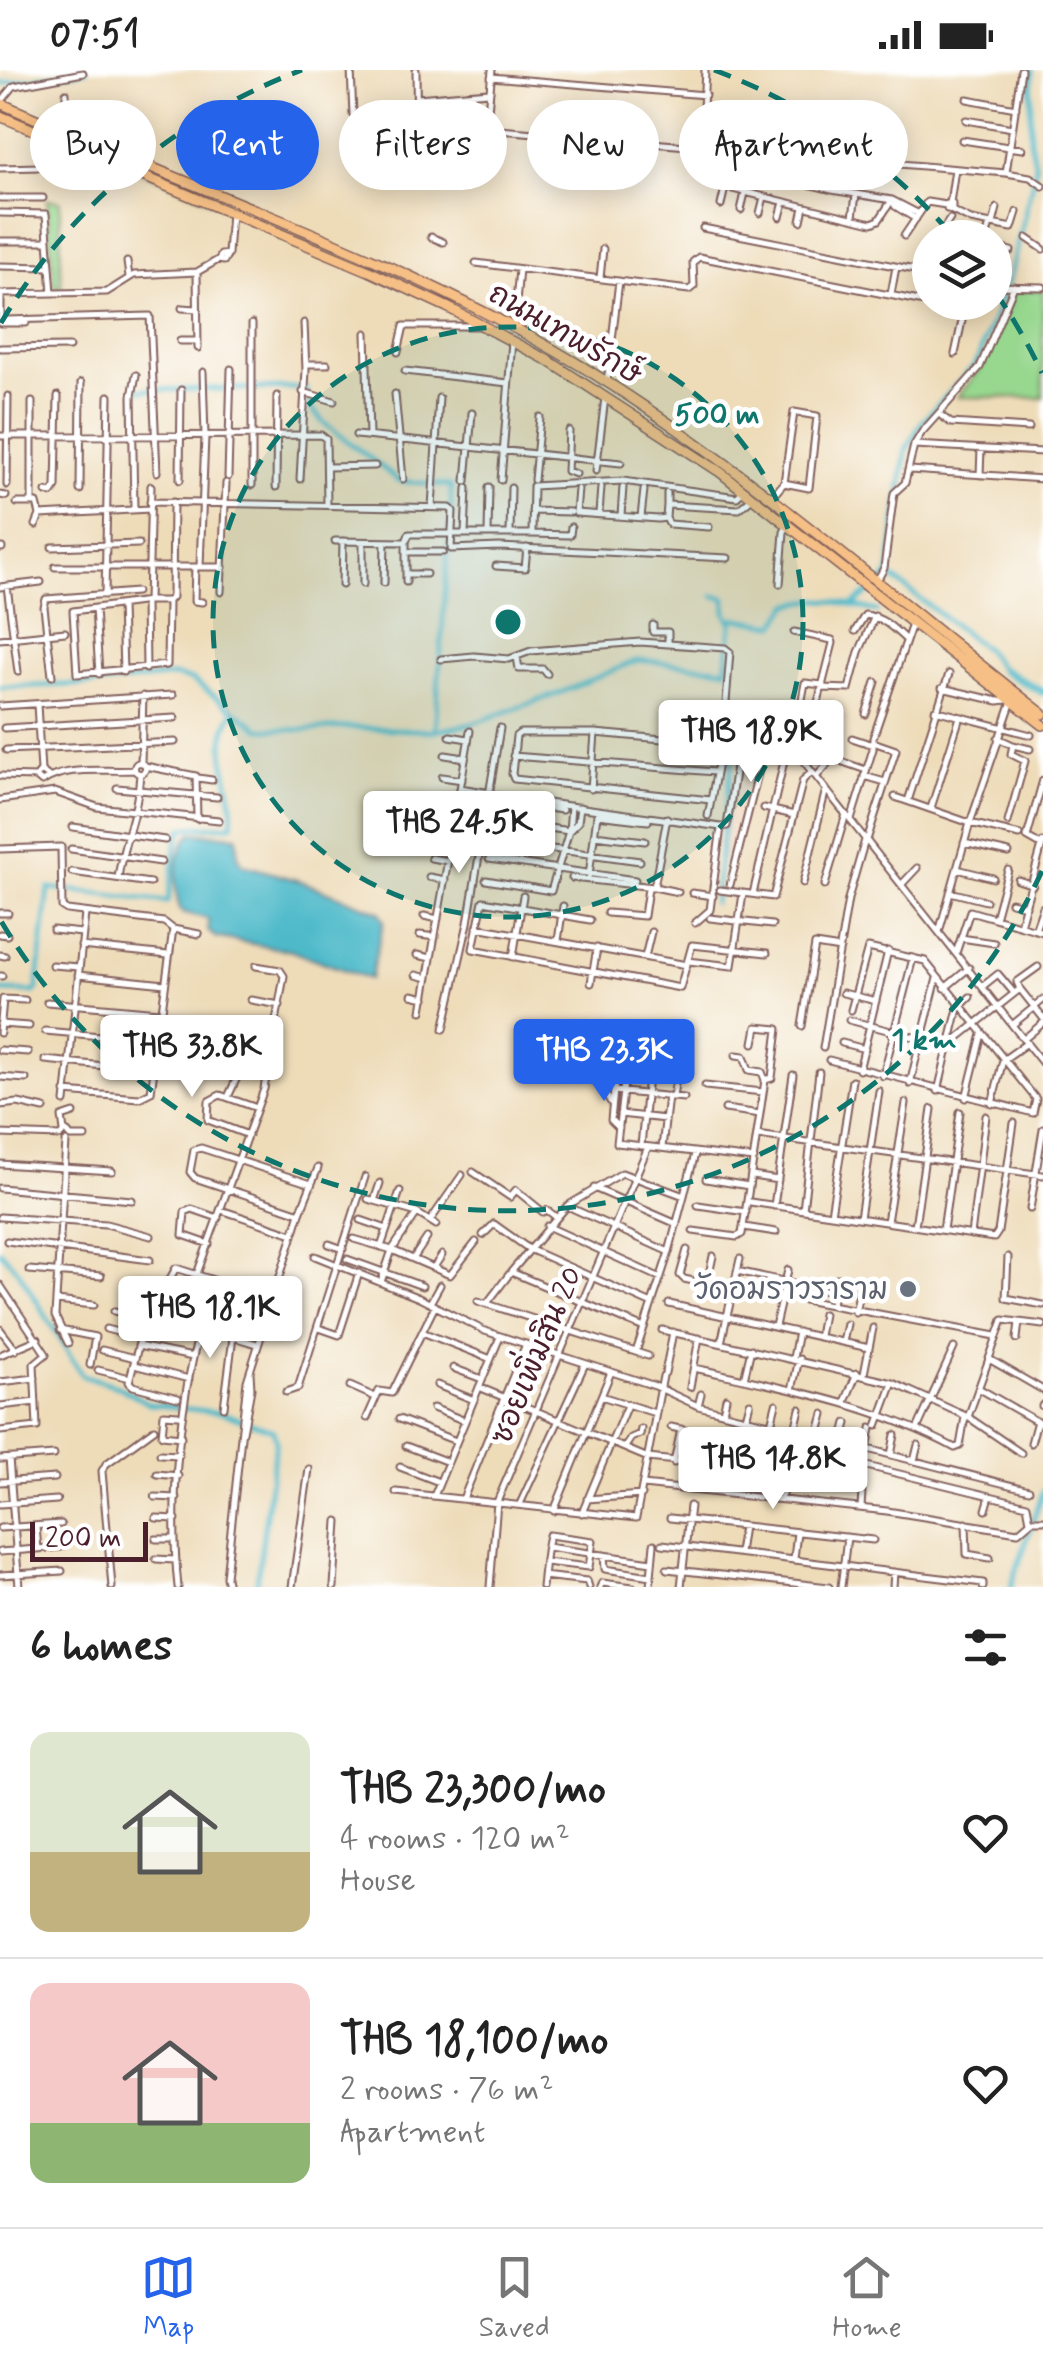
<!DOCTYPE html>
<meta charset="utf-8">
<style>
:root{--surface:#fff;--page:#f2f2f2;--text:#222;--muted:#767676;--line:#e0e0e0;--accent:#2563eb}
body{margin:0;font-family:Mynerve,"Playpen Sans Thai",sans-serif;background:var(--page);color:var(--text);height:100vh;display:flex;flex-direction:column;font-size:38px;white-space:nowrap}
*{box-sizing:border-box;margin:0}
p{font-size:32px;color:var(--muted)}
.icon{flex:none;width:55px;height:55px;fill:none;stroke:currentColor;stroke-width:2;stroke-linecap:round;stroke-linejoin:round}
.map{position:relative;height:1517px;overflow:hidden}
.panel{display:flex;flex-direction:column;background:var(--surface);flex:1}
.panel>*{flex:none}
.banner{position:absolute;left:30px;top:30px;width:985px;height:90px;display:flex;gap:20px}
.tools{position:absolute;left:912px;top:150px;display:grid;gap:20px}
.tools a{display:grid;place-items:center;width:100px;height:100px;border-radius:50%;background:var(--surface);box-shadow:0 5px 25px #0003;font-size:50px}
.scale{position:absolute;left:30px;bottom:25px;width:118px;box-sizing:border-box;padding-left:10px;border:5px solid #4a1f2b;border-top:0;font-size:28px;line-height:35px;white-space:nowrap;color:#4a1f2b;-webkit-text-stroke:8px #fff;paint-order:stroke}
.price{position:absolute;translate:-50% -85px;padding:0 22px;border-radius:10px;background:#fff;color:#222;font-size:32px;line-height:65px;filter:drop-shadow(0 2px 5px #0008)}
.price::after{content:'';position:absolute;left:50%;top:60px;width:30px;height:22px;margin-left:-15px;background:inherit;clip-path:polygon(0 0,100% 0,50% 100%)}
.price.active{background:var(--accent);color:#fff}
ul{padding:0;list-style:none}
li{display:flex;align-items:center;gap:30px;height:250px;padding:0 30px}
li+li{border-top:2px solid var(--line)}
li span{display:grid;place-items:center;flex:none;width:280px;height:200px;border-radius:20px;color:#555}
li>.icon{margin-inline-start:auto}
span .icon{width:120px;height:120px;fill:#fffc;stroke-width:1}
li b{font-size:42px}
h2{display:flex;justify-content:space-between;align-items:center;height:120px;padding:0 30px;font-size:42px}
.chip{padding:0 35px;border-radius:45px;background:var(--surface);box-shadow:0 5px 25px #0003;font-size:35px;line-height:90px}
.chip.active{background:var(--accent);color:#fff}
.status{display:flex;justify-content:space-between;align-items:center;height:70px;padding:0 50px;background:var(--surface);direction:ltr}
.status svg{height:28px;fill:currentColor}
.tab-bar{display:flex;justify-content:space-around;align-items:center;height:140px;border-top:2px solid var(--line);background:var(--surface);font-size:28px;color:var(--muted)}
.tab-bar a{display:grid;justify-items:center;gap:5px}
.tab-bar .active{color:var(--accent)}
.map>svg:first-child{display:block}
</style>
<div class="status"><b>07:51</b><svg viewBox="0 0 49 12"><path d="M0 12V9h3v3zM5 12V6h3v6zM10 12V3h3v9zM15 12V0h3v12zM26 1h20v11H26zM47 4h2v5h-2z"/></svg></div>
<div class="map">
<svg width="1043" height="1517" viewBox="0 0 1043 1517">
<rect width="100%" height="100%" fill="#fff"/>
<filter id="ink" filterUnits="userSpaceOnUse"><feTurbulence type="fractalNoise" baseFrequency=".01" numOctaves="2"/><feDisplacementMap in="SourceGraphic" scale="20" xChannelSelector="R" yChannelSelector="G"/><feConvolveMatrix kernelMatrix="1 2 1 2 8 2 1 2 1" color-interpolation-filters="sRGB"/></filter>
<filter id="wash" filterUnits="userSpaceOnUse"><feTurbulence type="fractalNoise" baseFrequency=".0048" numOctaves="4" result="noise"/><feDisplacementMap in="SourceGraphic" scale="40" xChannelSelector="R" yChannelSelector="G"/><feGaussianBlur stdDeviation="2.25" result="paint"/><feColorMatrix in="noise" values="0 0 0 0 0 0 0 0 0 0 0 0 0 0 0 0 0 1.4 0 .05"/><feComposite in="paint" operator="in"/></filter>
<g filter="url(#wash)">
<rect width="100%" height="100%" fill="#eedcb9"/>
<!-- built -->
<path fill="#f0d5bc" d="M742 672 764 675 735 793 721 789Z"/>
<!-- green -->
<path fill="#97d78e" stroke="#707b5c" stroke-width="2.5" d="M0 38 434 226 0 41Z
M47 129 60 131 61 217H54Z
M1014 220H1043V328L958 327 981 298Z"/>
<!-- water -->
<path fill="#4db9c9" stroke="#4c6c7a" stroke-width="2.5" d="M192 763 237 766 238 786 243 795 300 811 380 842 384 851 370 909 292 881 215 867 208 861V849L182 842C171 825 175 776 192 763Z"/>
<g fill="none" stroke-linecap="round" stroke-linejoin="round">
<!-- canal -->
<path stroke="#4db9c9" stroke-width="5" d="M0 14 86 0
M139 320 306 318 310 337 324 353 393 406 400 411 451 416V442
M889 505 906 380 922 352 976 294 1010 205 1036 97 1030 70 1032 0
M879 514 889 505 985 579 1002 600
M714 526 725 528 726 543 731 552
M852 536 870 521
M0 617 101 614 174 606 192 610 260 659 305 660 347 657 435 661 471 654 560 623 638 590 726 599 733 548 776 555 789 535C828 524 840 534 877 541
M435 661 450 453
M714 833 734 676 726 664
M0 921 34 922 37 919 49 818 168 832 177 771 183 758 232 755C237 716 208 677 234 642
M0 1181 19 1202 82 1305 117 1316 149 1334 222 1343 273 1360 276 1371 256 1517
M1011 1517 1043 1421"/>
<!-- river -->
<path stroke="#4db9c9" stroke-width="8" d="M1002 600 1043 622"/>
</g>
</g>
<g filter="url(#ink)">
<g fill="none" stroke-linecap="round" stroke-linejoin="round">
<!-- minor casing -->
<g stroke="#83615d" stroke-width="9">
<path id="minor" d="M351 0 353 45
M416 0 417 79
M491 7 705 25
M417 28 489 22
M967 29 1016 38
M1 32 14 16 83 3
M966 50 1012 58
M357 58V79L361 83 485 71
M66 59V23
M487 59 1006 103 1030 107 1043 116
M962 70 1022 79
M701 77 705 0
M483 92 492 0
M0 98 40 97
M1006 103 1021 0
M720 116 872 153 879 150 892 130 832 120 725 94
M0 128H43
M892 130 895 136 916 149
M892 130 919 144
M950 133 955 99
M947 134H952V139H947Z
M721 135 725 118
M741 140 745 123
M950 140 971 150 1012 158 1017 142
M0 143 46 144 52 223
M760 143 764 127
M780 147 784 132
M853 147 856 125
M801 151 804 137
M993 154 997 138
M703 158 930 203
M904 166 927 132 946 135
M431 167 443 172
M937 168 950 149
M986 168 990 154
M1027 168 1043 179
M0 171H48
M995 177 1011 181
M228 184 231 143
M127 192 129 207
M476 193 689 220 694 216 693 192 699 187 964 240
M0 196 49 197
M197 202 198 278
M600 208 603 179
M995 216 1043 217
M0 224 107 222 134 205 197 202 218 190 224 191 228 184 221 185 219 190
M1 224V253
M891 224 896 197
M182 238 197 239
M7 250 150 246 157 402
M0 253H26
M514 256 519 199
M366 263 369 366
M180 271H197
M0 278 69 277
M398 282 404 256H479
M955 284 966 232
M306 294H327
M405 301 508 313
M607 312 619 211
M303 322 334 331
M395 324 403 409
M32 332V433
M939 344 951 353 1029 358
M569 361 567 401 576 404
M356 365 621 393
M0 366 321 365 326 369 327 435
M914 375 1043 382
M327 397 375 396
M910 400 1043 409
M596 401 605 328
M980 405 981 379
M228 407 231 299
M300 409 306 300 304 253
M180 410 181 320
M501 410 512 271
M534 410 540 347
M466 411 472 343
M7 415 8 326
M252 415V254
M276 417 277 326
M578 419 576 443 658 449 666 448 667 435 739 439 752 428
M80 420 81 313
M46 422 52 423 56 417 58 326
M0 425 6 426
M772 427 784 413 794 342 817 346 809 418 784 413
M150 432 450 438 453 441 451 479 499 477 728 488
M17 433H37L40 445 150 439
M667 435V423
M432 437 439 328
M134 439 132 326 136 305
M532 441 571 442
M599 444 601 417
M621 446 623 417
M641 447 644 420
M666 448 669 454 709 457
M36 455 40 445
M465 464 467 418
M488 464 489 417
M510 464 511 418
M532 464 570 465 571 457
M335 471 406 472 409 464H532L533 416 623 411 737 427 744 420
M363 472V514
M52 477 139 474
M0 478H2
M406 482H443
M496 496 525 498 527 478
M55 497H223
M195 497 194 531 202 532
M200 497 205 366 203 302
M406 504H426
M878 509 884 498 894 423 905 413 914 375 922 362 980 297 1014 216
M406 512V472
M384 513 385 472
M780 514 784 462 788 455
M342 515 343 471
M7 516 18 602
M0 517 41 512
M221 522 226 413
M105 525 109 326
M148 531 73 541 77 604 167 595 168 531H148L151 416
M168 531 172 527 173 432
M145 532 146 599
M121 535 123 602
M95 538 99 604
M653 555V562H668V572
M855 561 865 545C884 548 892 557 906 570
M794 562 832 570 833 573 813 652 781 651 775 655 1043 994
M0 569 65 562
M517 587 519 599H543L547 604
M441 589 474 586 509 589 531 581 640 572 725 578 730 582 724 658 740 669
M52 606 44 537 46 529 136 522
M822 618 849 619 859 582 875 546
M942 618 998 631 1007 630
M37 634 41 701
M0 636 173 625
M935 640 1031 665
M866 644 876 612
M798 651 805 613 823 615
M4 658 175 648
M450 666 468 669
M852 668 873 675
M998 668 1013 675 1011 684 1025 691 1008 752
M1013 675 1030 679
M6 680 175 672
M445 685 465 688
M513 686 715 702
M843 692 866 700
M134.5 698a5.5 5.5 0 1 1 11 0a5.5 5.5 0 1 1-11 0Z
M141 693 143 626
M145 696 196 706 197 749
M0 706 36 707
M48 706 41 701 36 707 42 712C67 695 102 702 135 700
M864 706 885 712
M442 707 462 710
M816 707 826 696 839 663
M198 708 212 710
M117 718 217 727
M460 718 491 723
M591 719 595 663
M490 725 721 757 710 840 695 853
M438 727 458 730
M895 727 970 753 1020 765
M0 730 55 722 97 737 219 750
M711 730 514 709 512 704 516 666 520 663H595L719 674
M908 731 949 604
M519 734 562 740
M571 736 569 761 578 752 580 737
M764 738 794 745
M931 738 960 647
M708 746 723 667 766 672
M437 747 455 751
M851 750 873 679V668L912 554
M505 752 507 732
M73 757 165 770
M541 757 544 738
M721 757 727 756 740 669
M594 765 645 771
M434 766 451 770
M867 770 896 680 873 672
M493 771 640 791
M964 773 1009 783
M1041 775 1027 767 1043 710
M0 779 61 777 62 837 67 840 164 852 173 859 199 864
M71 779 161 792
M431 788 448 791
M489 789 635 810
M957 799 993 808
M72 802 150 813
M589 805 597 745 648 751
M429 807 445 810
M118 808C123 770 138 744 140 704
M572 808 654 817 667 748
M486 810 551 821 569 761 496 750
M1018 810 1033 815
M803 813 826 719
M902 814 917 798
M730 815 766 672 779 661
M825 815 846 744
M654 817 678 822
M720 820 773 827 803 710 812 702
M950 822 986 831
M692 823 713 826
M753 824 785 687 793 680
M1011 832 1026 836
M0 843H8
M607 843 644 846 648 818
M424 846 438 849
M710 848 772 855
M995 848 1008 800
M590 850 483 831 473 879 680 918 692 875 767 883
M1020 855 1043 772
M477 857 687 895
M53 860 82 863
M1035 860 1043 837
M939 862 970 753 1012 631
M0 864 7 865
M420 865 435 867
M961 868 994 873
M558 871 563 836
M81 876 168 885
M956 883 970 841 1043 862
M0 885 5 886
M417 885 431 888
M513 887 523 826
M645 887 651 862
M688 891 732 896 743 824
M52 895 79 897
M78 905 165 914
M416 905 428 908
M0 906H2
M591 913 597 878
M983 916 998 904 1014 923
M945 918 969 898
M1020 919 1043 948
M843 923 876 931
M412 925 425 928
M3 929 25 930
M251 930 280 935
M47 932 159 942
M960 937 970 927
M422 941 470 661
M849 950 948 976
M0 954 29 956
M1012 955 1043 930
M802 956 815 875 840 879
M444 959 468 853 500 658
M45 961 156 971
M0 963 3 929
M245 967 274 971
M922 968 937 908
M1024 969 1043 953
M842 973 865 979
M949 975 959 935
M823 978 848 829 865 770
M0 980 28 982
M736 985 744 986 749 1000 762 1002 765 1010
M45 990 153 1001
M829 990 1033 1043 1036 1029 925 891 868 878 851 940
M616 1000 611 1050 619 1058
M859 1000 888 881
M688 1002 626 995 617 1073 754 1089
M883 1006 913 888
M0 1007 26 1009
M910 1014 921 968
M705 1016 763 1022
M602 1019 604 1000 593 998 589 1001 612 1034
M614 1021 684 1028
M938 1021 949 975 1020 919 1017 912 1038 897
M65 1022 139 1028 151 1022 173 859
M228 1027 240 1001 268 1004
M673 1027 677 1001
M966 1028 982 964
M65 1032 85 844
M992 1034 1003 990 1027 973
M0 1035 18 1033 44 1039
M725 1039 760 1044
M620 1044 665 1049
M64 1061 62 1047 74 1043
M0 1064 60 1066
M61 1065 66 1061 71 1067H85
M248 1065 208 1050 209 1031 220 1025 257 1038
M757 1065 1043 1105
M66 1072 55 1246 68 1273
M641 1076 649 996
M662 1078 668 1026
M0 1094 112 1101
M473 1102 510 1127 516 1120 543 1142 547 1140 556 1147
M752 1106 778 1110
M706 1109 749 1116
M0 1118 132 1130
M594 1118 677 1154
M368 1129 417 1143
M374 1131 380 1113
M750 1132 994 1168 998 1162 1014 1053
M698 1135 746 1142
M567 1136 669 1182
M774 1136 793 1005
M1030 1139 1043 1059
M221 1140 293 1164
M803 1140 819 1002
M300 1143 195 1108 190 1102 194 1080 201 1078 311 1114
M831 1144 852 1010
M0 1147 106 1154 151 1166
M860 1148 879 1021
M361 1150 387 1159
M430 1151 462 1105
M887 1152 906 1033
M547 1156 661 1208
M915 1156 932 1039
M744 1157 776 1162
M943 1160 960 1042
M693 1161 737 1167 742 1164 765 1010 772 1008 778 959 757 957 754 973
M483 1165 494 1154 529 1179 652 1234
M971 1165 986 1046
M354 1169 392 1180 450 1205 476 1172
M7 1171 150 1190
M209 1174 183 1165 185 1142 192 1139 218 1148
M329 1174 343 1179
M381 1177 400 1121
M687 1180 680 1205 684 1209 781 1230
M315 1186 419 1228 485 1261 655 1316 698 1336 1029 1420
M1008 1187 1006 1228 1043 1235
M347 1189 422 1216
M413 1189 427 1168
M434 1197 442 1185
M29 1200 101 1206
M737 1201 834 1222
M511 1202 567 1136 622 1103 684 1126
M197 1204 264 1019 284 906 280 900 256 896
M381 1212 392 1180 417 1143 436 1155
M167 1214 176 1198 272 1229
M707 1214 713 1186
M0 1215 46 1284 34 1294 37 1357 0 1361
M799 1229 996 1266
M56 1231 94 1235
M478 1231 648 1286
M488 1232 511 1202 644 1258
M430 1233 440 1215
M832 1233 838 1208
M669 1234 869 1278
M114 1241 145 1248
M855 1242 860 1219
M143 1254 197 1269
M775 1256 788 1200
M319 1258 339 1265 359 1203
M0 1259 16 1280
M106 1259 140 1268
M60 1260 95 1267 90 1295
M662 1260 893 1313 968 1347 1021 1383
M422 1262 491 1289
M819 1266 823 1244
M233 1267 257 1274
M1017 1269 1019 1252
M843 1272 847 1254
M721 1273 740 1189
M138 1276 193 1287
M102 1280 135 1288
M636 1282 669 1182 695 1084
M0 1285 38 1269
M793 1288 798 1262
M989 1289 1043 1320
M134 1295 189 1309
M453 1298 482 1309
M694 1298C784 1318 873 1334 955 1378L960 1376 965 1347
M98 1300 130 1308
M665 1303 673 1262
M864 1304 873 1258
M744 1309 751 1279
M0 1312 35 1308
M437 1315 474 1330
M350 1316 375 1327
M479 1317 648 1388 770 1401 774 1398 775 1382 671 1357
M690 1317 699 1268
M980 1319 1043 1355
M792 1320 799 1289
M286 1322 298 1318 365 1107
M601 1326 655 1343
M845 1332 857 1303
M0 1336 36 1332
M698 1336 701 1324
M1042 1336 1043 1335
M224 1337 233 1267 248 1222
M433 1338 465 1351
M723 1342 726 1328
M178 1345 164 1344 162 1365 181 1367
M968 1347 1003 1250 1043 1255
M367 1348 379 1321 392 1323 435 1236
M746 1348 750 1333
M399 1349 456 1371
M771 1354 776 1334
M877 1356 893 1313
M918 1357 954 1278
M795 1360 800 1339
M243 1362 251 1319 250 1302
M818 1366 824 1344
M842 1372 847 1353
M1031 1373 1037 1351
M406 1376 448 1392
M625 1377 631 1368 640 1364 641 1359
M867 1379 871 1358
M160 1384 179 1385
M891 1385 895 1365
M9 1388 19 1517
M0 1389 54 1385
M914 1391 918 1375
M674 1393 681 1359
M400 1397 439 1412
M157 1404 178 1406
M0 1412 55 1408
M643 1415 887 1441 1018 1462 1032 1450H1043
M396 1422 636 1448 663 1306
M434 1426 500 1267
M155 1427 177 1428
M463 1429 526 1274
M587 1429 642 1425
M780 1429 801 1380 1027 1435 1030 1451
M0 1434 57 1430
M520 1434 585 1294
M861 1438 862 1422
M986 1440 990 1426
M554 1441 611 1302
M582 1443 627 1335
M156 1448 176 1449
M670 1448 873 1470
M966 1453 967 1484 990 1488
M36 1457 38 1479
M0 1458 61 1454
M156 1469H175
M662 1474 983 1513V1517
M547 1477 652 1492
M0 1482 61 1477
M739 1483 743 1456
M604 1485 605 1499 651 1506
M156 1489 175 1490
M794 1489 797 1462
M667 1499 829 1517
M0 1505 62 1501
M543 1506 587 1511 589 1517
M112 1517 102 1401 106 1394 154 1359
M178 1517C169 1430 179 1335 202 1251L197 1246 149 1234 129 1312 133 1316 178 1328
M228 1517 226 1507 247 1311 300 1143 318 1098
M292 1517 309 1399
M334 1517 338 1451
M490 1517 497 1432 648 1077
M542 1517C544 1500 545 1481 549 1465L593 1471 589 1497 545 1492
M600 1517 602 1513 633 1517
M650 1517 654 1474
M681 1517 690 1436
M841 1517 847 1467
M893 1517 894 1502"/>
</g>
<!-- major casing -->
<g stroke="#83615d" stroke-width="12">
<path id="major" d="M0 33C203 125 422 193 610 314 763 412 900 533 1043 644
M0 46 369 201 447 237 549 291 720 402 1043 655"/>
</g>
<!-- minor -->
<use href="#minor" stroke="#fff" stroke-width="5"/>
<!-- major -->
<use href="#major" stroke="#f5bf86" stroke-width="9"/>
</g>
</g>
<!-- distance rings -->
<circle cx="508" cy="552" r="295" fill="#0f766e" fill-opacity=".12"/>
<g fill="none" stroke="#0f766e" stroke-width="5" stroke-dasharray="18 12">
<circle cx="508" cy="552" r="295"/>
<path d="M1042 801A589 589 0 0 1 1 851M1 253A589 589 0 0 1 302 0M714 0A589 589 0 0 1 953 166M996 223A589 589 0 0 1 1042 303"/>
</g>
<!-- markers -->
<circle fill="#6b7280" stroke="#fff" stroke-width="4" cx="908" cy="1219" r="10"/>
<g text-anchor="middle" stroke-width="9" stroke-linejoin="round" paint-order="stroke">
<!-- street labels -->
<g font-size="30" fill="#4a1f2b" stroke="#fff">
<text transform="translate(566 263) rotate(30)" y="10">ถนนเทพรักษ์</text>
<text transform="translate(536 1285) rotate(-67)" y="10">ซอยเพิ่มสิน 20</text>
</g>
<!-- worship labels -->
<g font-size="30" fill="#5b616d" stroke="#fff" text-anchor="end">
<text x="888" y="1229">วัดอมราวราราม</text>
</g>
</g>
<circle cx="508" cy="552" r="15" fill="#0f766e" stroke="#fff" stroke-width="5"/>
<g font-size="30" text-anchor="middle" font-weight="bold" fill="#0f766e" stroke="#fff" stroke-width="9" stroke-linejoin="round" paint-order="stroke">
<text x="717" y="354">500 m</text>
<text x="924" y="979">1 km</text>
</g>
</svg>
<div class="tools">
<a><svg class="icon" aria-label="layers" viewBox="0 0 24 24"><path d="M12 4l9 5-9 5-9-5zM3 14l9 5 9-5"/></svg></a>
</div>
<div class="scale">200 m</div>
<b class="price" style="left:751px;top:715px">THB 18.9K</b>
<b class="price" style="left:459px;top:806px">THB 24.5K</b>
<b class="price" style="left:192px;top:1030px">THB 33.8K</b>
<b class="price active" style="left:604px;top:1034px">THB 23.3K</b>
<b class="price" style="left:210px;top:1291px">THB 18.1K</b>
<b class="price" style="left:773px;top:1442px">THB 14.8K</b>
<div class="banner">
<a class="chip">Buy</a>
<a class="chip active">Rent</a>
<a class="chip">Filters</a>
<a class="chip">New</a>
<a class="chip">Apartment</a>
</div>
</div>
<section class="panel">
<h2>6 homes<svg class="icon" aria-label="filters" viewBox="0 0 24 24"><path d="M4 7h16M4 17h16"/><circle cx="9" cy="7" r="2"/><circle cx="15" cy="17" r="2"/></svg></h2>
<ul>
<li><span style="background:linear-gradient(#dfe7d0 60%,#c2b280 0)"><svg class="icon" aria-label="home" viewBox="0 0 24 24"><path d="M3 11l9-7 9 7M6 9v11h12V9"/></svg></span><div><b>THB 23,300/mo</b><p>4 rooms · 120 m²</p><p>House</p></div><svg class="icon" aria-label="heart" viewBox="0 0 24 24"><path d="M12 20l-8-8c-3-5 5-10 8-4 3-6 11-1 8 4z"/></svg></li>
<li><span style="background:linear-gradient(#f6c9c9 70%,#8fb573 0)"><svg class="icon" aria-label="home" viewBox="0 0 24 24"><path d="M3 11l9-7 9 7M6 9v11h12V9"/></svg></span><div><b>THB 18,100/mo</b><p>2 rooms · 76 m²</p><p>Apartment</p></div><svg class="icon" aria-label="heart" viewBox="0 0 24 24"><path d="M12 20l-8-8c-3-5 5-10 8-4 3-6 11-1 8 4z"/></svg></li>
</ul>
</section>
<nav class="tab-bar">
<a class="active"><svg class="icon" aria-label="map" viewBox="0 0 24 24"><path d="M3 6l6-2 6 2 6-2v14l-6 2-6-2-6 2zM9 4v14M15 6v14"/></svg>Map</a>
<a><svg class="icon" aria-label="saved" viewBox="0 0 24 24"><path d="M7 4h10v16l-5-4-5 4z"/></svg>Saved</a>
<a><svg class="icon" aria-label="home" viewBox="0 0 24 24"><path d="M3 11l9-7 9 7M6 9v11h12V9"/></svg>Home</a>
</nav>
